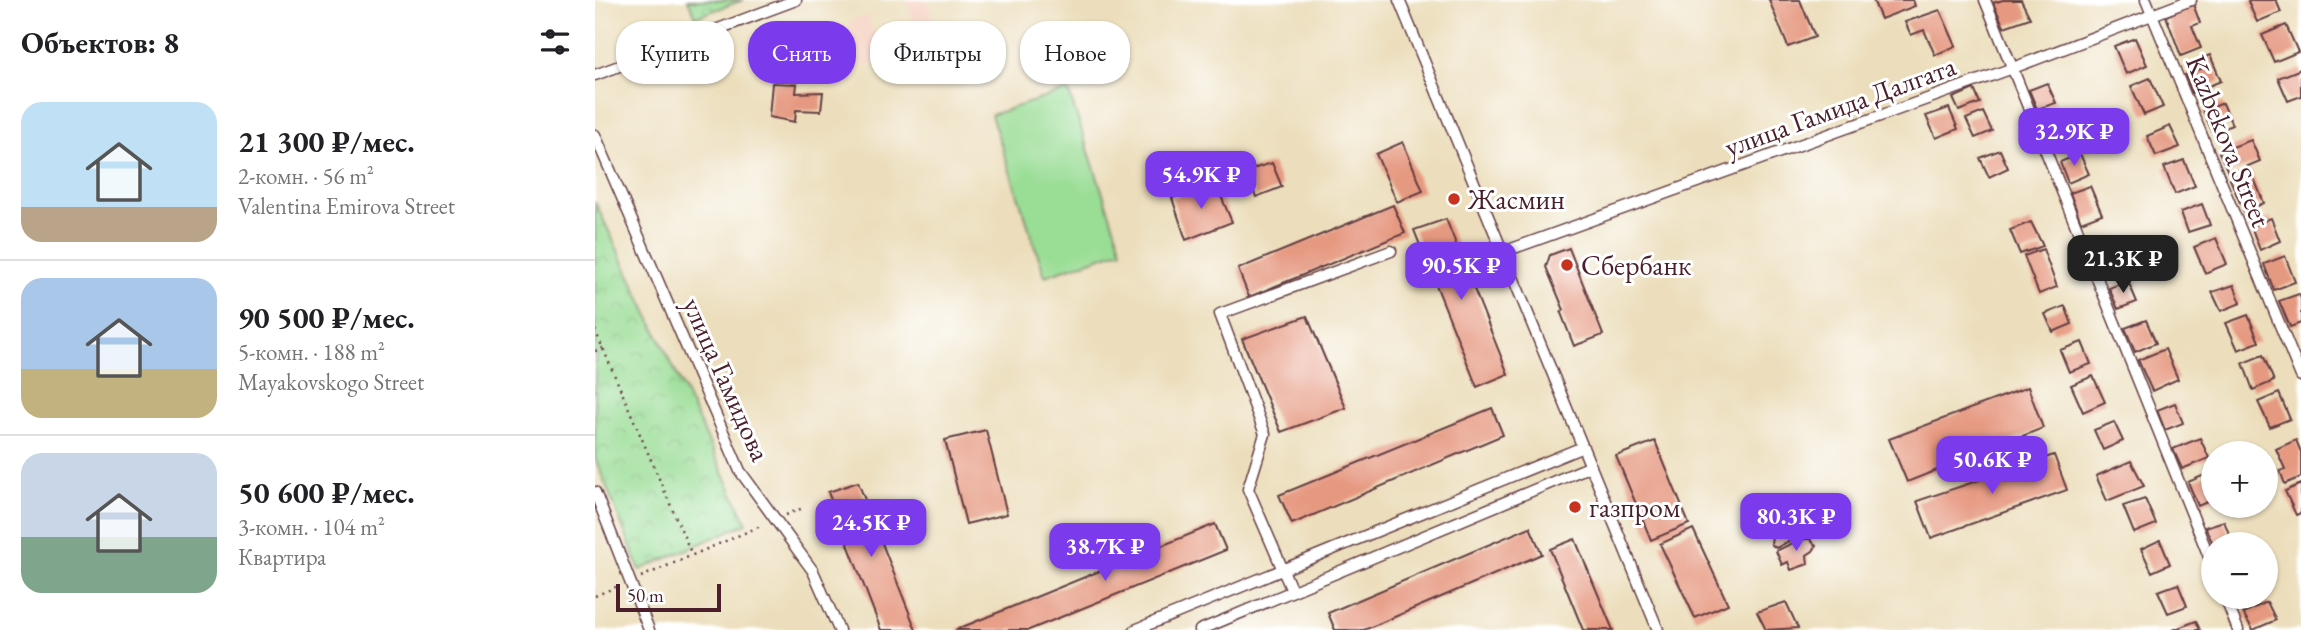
<!DOCTYPE html>
<html lang="ru">
<meta charset="utf-8">
<style>
:root{--surface:#fff;--page:#f6f6f6;--text:#202124;--muted:#757577;--line:#e0e0e0;--accent:#7c3aed}
body{margin:0;font-family:"EB Garamond",serif;background:var(--page);color:var(--text);height:100vh;display:flex;flex-direction:column;font-size:26px;white-space:nowrap}
*{box-sizing:border-box;margin:0}
p{font-size:23px;color:var(--muted)}
.icon{flex:none;width:38px;height:38px;fill:none;stroke:currentColor;stroke-width:2;stroke-linecap:round;stroke-linejoin:round}
.map{position:relative;flex:1;overflow:hidden}
.drawer{display:flex;flex-direction:column;background:var(--surface);width:595px}
.drawer>*{flex:none}
.guide{position:absolute;left:21px;top:21px;width:665px;height:63px;display:flex;gap:14px}
.tools{position:absolute;left:1606px;top:441px;display:grid;gap:14px}
.tools a{display:grid;place-items:center;width:77px;height:77px;border-radius:50%;background:var(--surface);box-shadow:0 2px 5px #0004;font-size:35px}
.scale{position:absolute;left:21px;bottom:18px;width:105px;box-sizing:border-box;padding-left:7px;border:4px solid #4a1f2b;border-top:0;font-size:19px;line-height:24px;white-space:nowrap;color:#4a1f2b;-webkit-text-stroke:5px #fff;paint-order:stroke}
.price{position:absolute;translate:-50% -60px;padding:0 16px;border-radius:14px;background:var(--accent);color:#fff;font-size:23px;line-height:46px;filter:drop-shadow(0 2px 4px #0008)}
.price::after{content:'';position:absolute;left:50%;top:42px;width:21px;height:16px;margin-left:-10px;background:inherit;clip-path:polygon(0 0,100% 0,50% 100%)}
.price.selected{background:#222;color:#fff}
ul{padding:0;list-style:none}
li{display:flex;align-items:center;gap:21px;height:175px;padding:0 21px}
li+li{border-top:2px solid var(--line)}
li span{display:grid;place-items:center;flex:none;width:196px;height:140px;border-radius:21px;color:#555}
li>.icon{margin-inline-start:auto}
span .icon{width:84px;height:84px;fill:#fffc;stroke-width:1}
li b{font-size:30px}
h2{display:flex;justify-content:space-between;align-items:center;height:84px;padding:0 21px;font-size:30px}
.pill{padding:0 24px;border-radius:28px;background:var(--surface);box-shadow:0 2px 5px #0004;font-size:24px;line-height:63px}
.pill.selected{background:var(--accent);color:#fff}
main{display:flex;flex:1;min-height:0}
.map>svg:first-child{display:block}
</style>
<main>
<section class="drawer">
<h2>Объектов: 8<svg class="icon" aria-label="filters" viewBox="0 0 24 24"><path d="M4 7h16M4 17h16"/><circle cx="9" cy="7" r="2"/><circle cx="15" cy="17" r="2"/></svg></h2>
<ul>
<li><span style="background:linear-gradient(#bfe0f5 75%,#b9a48a 0)"><svg class="icon" aria-label="home" viewBox="0 0 24 24"><path d="M3 11l9-7 9 7M6 9v11h12V9"/></svg></span><div><b>21 300 ₽/мес.</b><p>2-комн. · 56 m²</p><p>Valentina Emirova Street</p></div></li>
<li><span style="background:linear-gradient(#a9c7e8 65%,#c2b280 0)"><svg class="icon" aria-label="home" viewBox="0 0 24 24"><path d="M3 11l9-7 9 7M6 9v11h12V9"/></svg></span><div><b>90 500 ₽/мес.</b><p>5-комн. · 188 m²</p><p>Mayakovskogo Street</p></div></li>
<li><span style="background:linear-gradient(#c9d6e8 60%,#7fa58c 0)"><svg class="icon" aria-label="home" viewBox="0 0 24 24"><path d="M3 11l9-7 9 7M6 9v11h12V9"/></svg></span><div><b>50 600 ₽/мес.</b><p>3-комн. · 104 m²</p><p>Квартира</p></div></li>
</ul>
</section>
<div class="map">
<svg width="1706" height="630" viewBox="0 0 1706 630">
<defs>
<pattern id="park-crowns" width="20" height="18" patternUnits="userSpaceOnUse" patternTransform="scale(1.75)"><rect width="20" height="18" fill="#9add95"/><path d="M2 6a3 3 0 1 1 6 0M12 15a3 3 0 1 1 6 0" fill="none" stroke="#86bd81"/></pattern>
</defs>
<rect width="100%" height="100%" fill="#fff"/>
<filter id="ink" filterUnits="userSpaceOnUse"><feTurbulence type="fractalNoise" baseFrequency=".0143" numOctaves="2"/><feDisplacementMap in="SourceGraphic" scale="14" xChannelSelector="R" yChannelSelector="G"/><feConvolveMatrix kernelMatrix="1 2 1 2 8 2 1 2 1" color-interpolation-filters="sRGB"/></filter>
<filter id="wash" filterUnits="userSpaceOnUse"><feTurbulence type="fractalNoise" baseFrequency=".00686" numOctaves="4" result="noise"/><feDisplacementMap in="SourceGraphic" scale="28" xChannelSelector="R" yChannelSelector="G"/><feGaussianBlur stdDeviation="1.57" result="paint"/><feColorMatrix in="noise" values="0 0 0 0 0 0 0 0 0 0 0 0 0 0 0 0 0 1.4 0 .05"/><feComposite in="paint" operator="in"/></filter>
<g filter="url(#wash)">
<rect width="100%" height="100%" fill="#ecdebc"/>
<!-- built -->
<path fill="#f6d2c3" d="M317 0H332L346 39 269 66 254 22 272 16 278 33 318 19 312 2Z"/>
<!-- park -->
<path fill="url(#park-crowns)" stroke="#727e60" stroke-width="2" d="M93 0H148L101 17Z
M0 202 152 523 45 570 0 458Z"/>
<!-- garden -->
<path fill="#9add95" stroke="#727e60" stroke-width="2" d="M473 90 527 250 450 276 396 115Z"/>
<g id="blocks">
<!-- building -->
<path fill="#e69981" d="M1174 0H1205L1220 37 1193 47Z
M1278 0H1318L1320 6 1286 19Z
M1408 0H1426L1435 18 1409 27 1398 3Z
M1658 0H1681L1686 12 1662 22 1653 2Z
M1598 4 1605 23 1597 26 1606 48 1586 56 1571 16Z
M1345 10 1361 46 1340 55 1329 30 1316 35 1310 22Z
M1691 25 1703 52 1679 62 1667 35Z
M1540 38 1552 65 1531 74 1519 46Z
M1615 55 1626 81 1597 93 1590 75 1606 69 1602 60Z
M1706 69V96L1693 101 1683 78Z
M1555 78 1568 107 1549 115 1536 86Z
M177 83 202 84 201 93 228 92 226 111 201 110 200 122 174 117Z
M1452 83 1461 103 1442 109 1434 90Z
M1379 89 1385 103 1364 111 1358 98Z
M1628 103 1637 125 1618 133 1608 111Z
M1354 108 1363 129 1341 138 1331 116Z
M1388 112 1397 131 1380 138 1371 119Z
M1467 114 1477 138 1457 147 1447 122Z
M1575 126 1585 147 1561 156 1552 136Z
M1656 140 1665 161 1634 174 1624 152Z
M808 142 828 191 802 202 781 154Z
M1405 150 1413 168 1394 177 1385 158Z
M1485 154 1494 174 1473 183 1465 162Z
M1589 160 1600 186 1580 194 1569 167Z
M677 163 687 187 661 197 651 171Z
M1656 171 1669 203 1649 212 1635 179Z
M620 182 637 222 591 240 577 198Z
M1495 186 1507 214 1486 222 1475 193Z
M1607 204 1615 225 1593 232 1586 212Z
M798 205 810 233 654 297 643 269Z
M1676 218 1685 241 1665 250 1656 226Z
M851 219 913 374 882 387 819 230Z
M1436 222 1448 246 1425 254 1415 230Z
M1516 238 1525 260 1506 268 1496 246Z
M1621 238 1632 264 1610 273 1599 247Z
M974 248 1008 335 979 346 966 313 969 310 951 267 955 255Z
M1448 249 1462 287 1444 294 1429 256Z
M1690 256 1700 282 1679 290 1669 264Z
M1533 281 1542 302 1523 309 1514 288Z
M1639 285 1646 303 1626 311 1617 292Z
M1704 294 1706 299V323L1695 327 1684 301Z
M1470 306 1477 324 1458 332 1450 314Z
M1653 315 1664 342 1643 350 1631 323Z
M712 316 751 408 686 432 647 339Z
M1551 320 1561 343 1540 352 1530 328Z
M1487 342 1496 364 1474 372 1465 350Z
M1570 349 1583 379 1557 391 1543 360Z
M1668 355 1679 381 1658 390 1648 363Z
M1498 376 1510 402 1488 412 1476 385Z
M1433 387 1448 428 1312 482 1294 439Z
M1684 393 1695 419 1675 427 1663 402Z
M1580 403 1588 423 1570 430 1562 410Z
M897 408 908 435 697 524 684 495Z
M1519 422 1528 441 1508 450 1499 430Z
M391 430 412 514 371 524 350 440Z
M1605 438 1614 458 1587 469 1578 449Z
M1701 440 1706 452V477L1690 484 1685 471 1690 469 1681 449Z
M1060 441 1094 524 1056 540 1021 456Z
M1459 455 1472 490 1336 538 1322 501Z
M1536 461 1549 486 1512 501 1501 476Z
M1612 474 1619 489V499L1603 506 1593 482Z
M263 482 321 630H286L233 492Z
M1706 484V513L1701 515 1690 491Z
M1550 499 1561 524 1539 533 1528 506Z
M1190 513 1200 538 1181 548 1176 544 1177 536 1172 520Z
M1629 521 1636 539 1618 544 1610 527Z
M620 524 631 550 434 630H360Z
M935 527 947 554 769 630H740L733 613Z
M1098 529 1133 604 1100 618 1065 544Z
M980 539 1018 630H988L955 549Z
M1206 539H1215L1221 546 1218 551 1212 555 1213 564 1196 570 1193 562 1187 565 1181 551Z
M1565 540 1575 564 1557 572 1546 549Z
M1583 584 1592 606 1573 613 1563 591Z
M1191 602 1203 628 1171 630 1162 612Z
M1672 602 1681 620 1658 630 1648 613Z
M1601 621 1605 630H1578Z"/>
</g>
</g>
<g filter="url(#ink)">
<use href="#blocks" fill-opacity="0" stroke="#623c41" stroke-width="2"/>
<g fill="none" stroke-linecap="round" stroke-linejoin="round">
<!-- minor casing -->
<g stroke="#623c41" stroke-width="13">
<path id="minor" d="M804 0 1063 630
M1390 0 1619 569
M1551 0 1706 376
M0 75 201 0
M0 135 145 471 218 571 244 630
M908 252 1418 68 1596 0
M0 492 54 630
M697 591 653 489 670 434 625 314 796 251
M1630 597 1643 630
M540 630 988 447
M605 630 996 466"/>
</g>
<!-- path -->
<path stroke="#623c41" stroke-width="2.5" stroke-dasharray="2 5" stroke-linecap="butt" d="M0 330 97 555
M0 351 8 348
M191 515 210 507
M46 577 168 525
M0 596 23 586"/>
<!-- minor -->
<use href="#minor" stroke="#fff" stroke-width="10"/>
</g>
</g>
<!-- markers -->
<g fill="#c8321e" stroke="#fff" stroke-width="2.5">
<circle cx="859" cy="199" r="7"/>
<circle cx="972" cy="265" r="7"/>
<circle cx="980" cy="507" r="7"/>
</g>
<g text-anchor="middle" stroke-width="6" stroke-linejoin="round" paint-order="stroke">
<!-- street labels -->
<g font-size="28" fill="#4a1f2b" stroke="#fff">
<text transform="translate(1245 106) rotate(-20)" y="10">улица Гамида Далгата</text>
<text transform="translate(1634 141) rotate(68)" y="10">Kazbekova Street</text>
<text transform="translate(132 379) rotate(66)" y="10">улица Гамидова</text>
</g>
<!-- poi labels -->
<g font-size="28" fill="#4a1f2b" stroke="#fff" text-anchor="start">
<text x="873" y="209">Жасмин</text>
<text x="986" y="275">Сбербанк</text>
<text x="994" y="517">газпром</text>
</g>
</g>
</svg>
<div class="tools">
<a>+</a>
<a>−</a>
</div>
<div class="scale">50 m</div>
<b class="price" style="left:1479px;top:168px">32.9K ₽</b>
<b class="price" style="left:606px;top:211px">54.9K ₽</b>
<b class="price selected" style="left:1528px;top:295px">21.3K ₽</b>
<b class="price" style="left:866px;top:302px">90.5K ₽</b>
<b class="price" style="left:1397px;top:496px">50.6K ₽</b>
<b class="price" style="left:1201px;top:553px">80.3K ₽</b>
<b class="price" style="left:276px;top:559px">24.5K ₽</b>
<b class="price" style="left:510px;top:583px">38.7K ₽</b>
<div class="guide">
<a class="pill">Купить</a>
<a class="pill selected">Снять</a>
<a class="pill">Фильтры</a>
<a class="pill">Новое</a>
</div>
</div>
</main>
